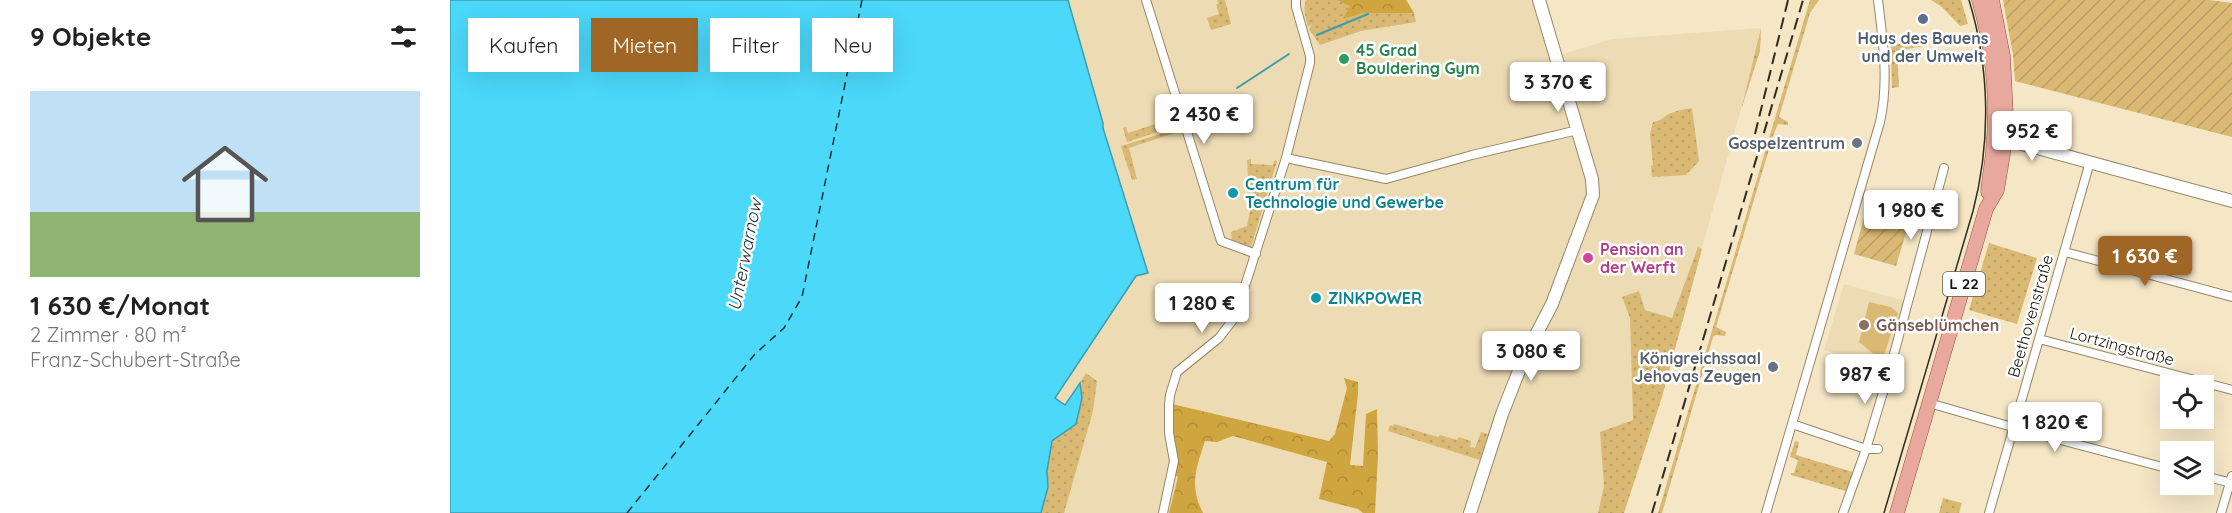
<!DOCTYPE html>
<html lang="de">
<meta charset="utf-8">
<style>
:root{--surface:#fff;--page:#f6f6f6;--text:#222;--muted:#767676;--accent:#9f6625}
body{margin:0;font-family:Quicksand,sans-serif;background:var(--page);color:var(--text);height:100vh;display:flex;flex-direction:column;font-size:22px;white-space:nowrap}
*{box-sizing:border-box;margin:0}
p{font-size:20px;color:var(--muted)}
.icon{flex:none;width:33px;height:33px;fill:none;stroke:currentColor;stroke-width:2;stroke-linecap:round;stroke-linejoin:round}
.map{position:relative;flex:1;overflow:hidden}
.sheet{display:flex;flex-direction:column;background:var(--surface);width:450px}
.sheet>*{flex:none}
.banner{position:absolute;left:18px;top:18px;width:570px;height:54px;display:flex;gap:12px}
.controls{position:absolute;left:1710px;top:375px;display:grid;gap:12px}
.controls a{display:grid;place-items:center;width:54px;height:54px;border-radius:0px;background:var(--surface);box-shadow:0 6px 24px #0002;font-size:30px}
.price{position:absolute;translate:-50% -51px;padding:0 14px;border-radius:6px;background:#fff;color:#222;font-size:20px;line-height:39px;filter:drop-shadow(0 2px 3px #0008)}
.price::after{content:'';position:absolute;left:50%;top:36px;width:18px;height:14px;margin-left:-9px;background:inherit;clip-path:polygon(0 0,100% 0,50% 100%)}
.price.current{background:var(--accent);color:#fff}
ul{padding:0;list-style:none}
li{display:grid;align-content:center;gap:12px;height:318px;padding:0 30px}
li span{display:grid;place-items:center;height:186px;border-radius:0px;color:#555}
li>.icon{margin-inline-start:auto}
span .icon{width:108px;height:108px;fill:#fffc;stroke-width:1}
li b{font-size:26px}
h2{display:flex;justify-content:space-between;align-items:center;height:72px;padding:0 30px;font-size:26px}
.tag{padding:0 21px;border-radius:0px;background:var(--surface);box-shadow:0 6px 24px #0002;font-size:21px;line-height:54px}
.tag.current{background:var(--accent);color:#fff}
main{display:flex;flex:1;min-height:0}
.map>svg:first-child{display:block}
</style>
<main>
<section class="sheet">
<h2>9 Objekte<svg class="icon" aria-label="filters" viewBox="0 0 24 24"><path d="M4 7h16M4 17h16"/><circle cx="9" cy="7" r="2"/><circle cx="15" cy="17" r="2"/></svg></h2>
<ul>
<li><span style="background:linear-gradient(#bfe0f5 65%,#8fb573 0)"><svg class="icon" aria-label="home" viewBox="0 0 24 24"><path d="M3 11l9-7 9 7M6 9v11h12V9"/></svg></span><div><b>1 630 €/Monat</b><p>2 Zimmer · 80 m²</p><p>Franz-Schubert-Straße</p></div></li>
</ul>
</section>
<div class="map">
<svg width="1782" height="513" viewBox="0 0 1782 513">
<defs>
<pattern id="grass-dots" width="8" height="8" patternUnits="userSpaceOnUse" patternTransform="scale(1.5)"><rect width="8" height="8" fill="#d9b973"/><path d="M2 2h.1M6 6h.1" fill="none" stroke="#ba9e62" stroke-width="1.8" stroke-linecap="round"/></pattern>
<pattern id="forest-crowns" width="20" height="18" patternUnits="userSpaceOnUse" patternTransform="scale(1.5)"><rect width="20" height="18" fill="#cfa540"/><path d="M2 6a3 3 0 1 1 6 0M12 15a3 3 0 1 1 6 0" fill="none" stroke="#b18d37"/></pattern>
<pattern id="garden-furrows" width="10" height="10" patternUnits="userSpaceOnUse" patternTransform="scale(1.5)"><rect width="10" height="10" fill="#d9b973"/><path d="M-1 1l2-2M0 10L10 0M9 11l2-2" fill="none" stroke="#ba9e62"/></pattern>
</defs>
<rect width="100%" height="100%" fill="#f5e6c6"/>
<!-- built -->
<path fill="#eddbb4" d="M618 0H1089L1107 56 1162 39 1311 28 1292 106 1231 322 1195 310 1172 297 1180 318 1183 420 1150 432 1154 486 1148 513H613L636 374 615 405 604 398 686 276 698 273 653 128V123Z
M1394 284 1455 301 1435 367 1374 350Z"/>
<!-- grass -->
<path fill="url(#grass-dots)" d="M767 0H775L781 24 761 30 757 18 769 14 766 4H769Z
M856 0H956L964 13 966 22 911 31 870 45 859 29 862 24 858 27C855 17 853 10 856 0Z
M1360 0H1369L1360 13 1329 117 1338 122V125L1328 124 1323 136 1266 327 1276 332 1275 336 1266 335 1263 337 1212 513H1208Z
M1481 0H1511L1518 24 1510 26 1492 7Z
M1311 28 1310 51 1292 107V106Z
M1472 38 1473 46 1447 51 1449 87 1442 88 1441 46Z
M1242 108 1249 161 1236 175 1202 177 1201 166 1203 165 1200 134 1203 122C1210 121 1211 119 1217 115 1225 111 1233 109 1242 108Z
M727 117 729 125 677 142 673 128 676 127 678 133Z
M730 128 731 131 679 148 687 179 682 180 671 146Z
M801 159V164L823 165 825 160 827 161 801 247 782 243 781 232 797 226 802 200 799 199 797 160Z
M1539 243 1587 258 1567 324 1519 310Z
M1248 247 1252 249 1212 397 1174 513H1148L1154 486 1150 432 1183 420 1180 318 1172 297 1189 291 1195 310 1222 318Z
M636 373 647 381 643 411 614 513H591L598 487 597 471 602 441 626 424 632 398 630 383Z
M944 424 988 437 990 435 1007 440 1009 437 1021 441 1020 447 1025 448 1031 432 1038 434 1030 460 938 431 940 425 943 426Z
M1345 441 1349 442 1346 455 1403 472 1396 491 1341 475V473H1344L1348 460 1340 457Z
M1493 498 1512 503 1509 513H1489Z"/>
<!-- forest -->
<path fill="url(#forest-crowns)" d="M887 0H956L964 13H912L893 19 900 6Z
M894 378 908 382V394L900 465 913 466 916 414 927 409 928 455 925 513H913L908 509 869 499 877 462 783 436 767 442 755 441C746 469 739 485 753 513H719L728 477 725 475 722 404 879 441 885 434 897 388Z"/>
<!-- park -->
<path fill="#d9b973" d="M1419 302 1441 307 1448 313 1433 358 1426 356 1409 342Z"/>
<!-- garden -->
<path fill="url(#garden-furrows)" d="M1553 0H1759L1782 3V137L1565 81 1563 55Z
M1415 214 1458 226 1446 266 1404 254Z"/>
<!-- water -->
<path fill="#4bd8f9" stroke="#3c9db0" stroke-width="1.5" d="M0 0H618L653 123V128L698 273 686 276 605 398 615 405 630 383 632 398 626 424 602 441 597 471 598 487 591 513H0Z"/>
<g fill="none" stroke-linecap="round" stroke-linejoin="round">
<!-- stream -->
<path stroke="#3c9db0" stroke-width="2" d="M867 35 918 14
M787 88 839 54"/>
<!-- ferry -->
<path stroke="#193037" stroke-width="1.5" stroke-dasharray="8 6" stroke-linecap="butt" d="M177 513 305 354 334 328 352 297 412 0"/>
<!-- street casing -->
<g stroke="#95876a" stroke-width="10">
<path id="street" d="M696 0 771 241 806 254
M836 158 936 179 1022 155 1128 130
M1615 252 1782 297
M1589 339 1782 390
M1479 403 1569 429 1720 469
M1342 424 1416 449H1428
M1754 476 1782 483
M713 513 724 461 719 433V405L720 395 727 372 769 338 785 317 836 158 860 63V56L846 7V0
M1316 513 1430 122C1439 82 1433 41 1428 0
M1393 513 1416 449 1440 369 1494 168
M1539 513 1640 162
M1771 513 1782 476"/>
</g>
<!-- secondary casing -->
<g stroke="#95876a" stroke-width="14">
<path id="secondary" d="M1554 139 1782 201
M1020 513 1052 414 1074 358 1102 304 1143 195 1142 179 1089 0"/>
</g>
<!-- primary casing -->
<g stroke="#974e3e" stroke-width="15">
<path id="primary" d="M1529 0C1543 49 1548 100 1543 151 1542 165 1539 178 1538 192
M1447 513 1529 233 1536 209 1547 190 1553 154 1556 115 1553 56 1542 0"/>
</g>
<!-- street -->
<use href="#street" stroke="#fff" stroke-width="8"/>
<!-- secondary -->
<use href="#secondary" stroke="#fff" stroke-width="12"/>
<!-- primary -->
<use href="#primary" stroke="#e9a89d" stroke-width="14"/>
<!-- tram -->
<path stroke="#312b1d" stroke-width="1.5" d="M1434 513 1523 211C1541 142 1540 69 1519 0"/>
<!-- rail -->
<path stroke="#312b1d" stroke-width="2" stroke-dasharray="12 6" stroke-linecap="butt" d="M1305 134 1338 0
M1202 513 1353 0"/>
</g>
<!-- markers -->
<circle fill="#5c6f8a" stroke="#fff" stroke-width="2" cx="1473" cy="19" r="6"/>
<circle fill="#2e9e5b" stroke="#fff" stroke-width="2" cx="894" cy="59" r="6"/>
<g fill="#6b7280" stroke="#fff" stroke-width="2">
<circle cx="1407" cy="143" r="6"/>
<circle cx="1323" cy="367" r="6"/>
</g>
<g fill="#0f9aa8" stroke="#fff" stroke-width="2">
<circle cx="783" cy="193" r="6"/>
<circle cx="866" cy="298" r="6"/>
</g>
<circle fill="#d1479c" stroke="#fff" stroke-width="2" cx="1138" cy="258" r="6"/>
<circle fill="#8d6e63" stroke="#fff" stroke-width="2" cx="1414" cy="325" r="6"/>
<g text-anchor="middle" stroke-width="5" stroke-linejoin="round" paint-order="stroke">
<!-- shield labels -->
<rect fill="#fff" stroke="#5d5a51" stroke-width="1.5" x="1493" y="272" width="42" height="24" rx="4.5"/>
<g font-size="15" font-weight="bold" fill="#181307">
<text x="1514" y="289">L 22</text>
</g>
<!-- service labels -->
<g font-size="16" font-weight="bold" fill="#4e5e75" stroke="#fff">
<text x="1473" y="44">Haus des Bauens<tspan x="1473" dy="18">und der Umwelt</tspan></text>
</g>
<!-- leisure labels -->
<g font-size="16" font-weight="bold" fill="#27864d" stroke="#fff" text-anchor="start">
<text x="906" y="56">45 Grad<tspan x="906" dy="18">Bouldering Gym</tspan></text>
</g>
<!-- worship labels -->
<g font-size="16" font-weight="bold" fill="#5b616d" stroke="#fff" text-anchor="end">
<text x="1395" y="149">Gospelzentrum</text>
<text x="1311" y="364">Königreichssaal<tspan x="1311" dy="18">Jehovas Zeugen</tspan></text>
</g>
<!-- culture labels -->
<g font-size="16" font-weight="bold" fill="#0d838f" stroke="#fff" text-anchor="start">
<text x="795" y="190">Centrum für<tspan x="795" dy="18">Technologie und Gewerbe</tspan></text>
<text x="878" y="304">ZINKPOWER</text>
</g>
<!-- hotel labels -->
<g font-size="16" font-weight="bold" fill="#b23c85" stroke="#fff" text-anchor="start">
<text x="1150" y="255">Pension an<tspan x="1150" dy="18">der Werft</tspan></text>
</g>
<!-- street labels -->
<g font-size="16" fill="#181307" stroke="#fff">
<text transform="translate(1580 316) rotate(-74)" y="6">Beethovenstraße</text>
<text transform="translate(1672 346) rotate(15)" y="6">Lortzingstraße</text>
</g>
<!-- education labels -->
<g font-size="16" font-weight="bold" fill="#785e54" stroke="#fff" text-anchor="start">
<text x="1426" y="331">Gänseblümchen</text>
</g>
<!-- water labels -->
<g font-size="18" font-style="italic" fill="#193037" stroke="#fff">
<text transform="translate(295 255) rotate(-79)" y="6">Unterwarnow</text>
</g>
</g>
</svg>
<div class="controls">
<a><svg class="icon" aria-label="locate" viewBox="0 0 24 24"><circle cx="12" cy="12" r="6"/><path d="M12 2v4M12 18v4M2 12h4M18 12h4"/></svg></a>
<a><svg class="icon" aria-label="layers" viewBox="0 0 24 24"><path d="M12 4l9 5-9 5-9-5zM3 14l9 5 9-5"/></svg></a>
</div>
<b class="price" style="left:1108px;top:113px">3 370 €</b>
<b class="price" style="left:754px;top:145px">2 430 €</b>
<b class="price" style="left:1582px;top:162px">952 €</b>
<b class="price" style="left:1461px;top:241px">1 980 €</b>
<b class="price current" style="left:1695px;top:287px">1 630 €</b>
<b class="price" style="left:752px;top:334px">1 280 €</b>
<b class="price" style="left:1081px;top:382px">3 080 €</b>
<b class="price" style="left:1415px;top:405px">987 €</b>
<b class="price" style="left:1605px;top:453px">1 820 €</b>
<div class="banner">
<a class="tag">Kaufen</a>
<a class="tag current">Mieten</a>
<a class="tag">Filter</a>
<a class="tag">Neu</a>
</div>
</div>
</main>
